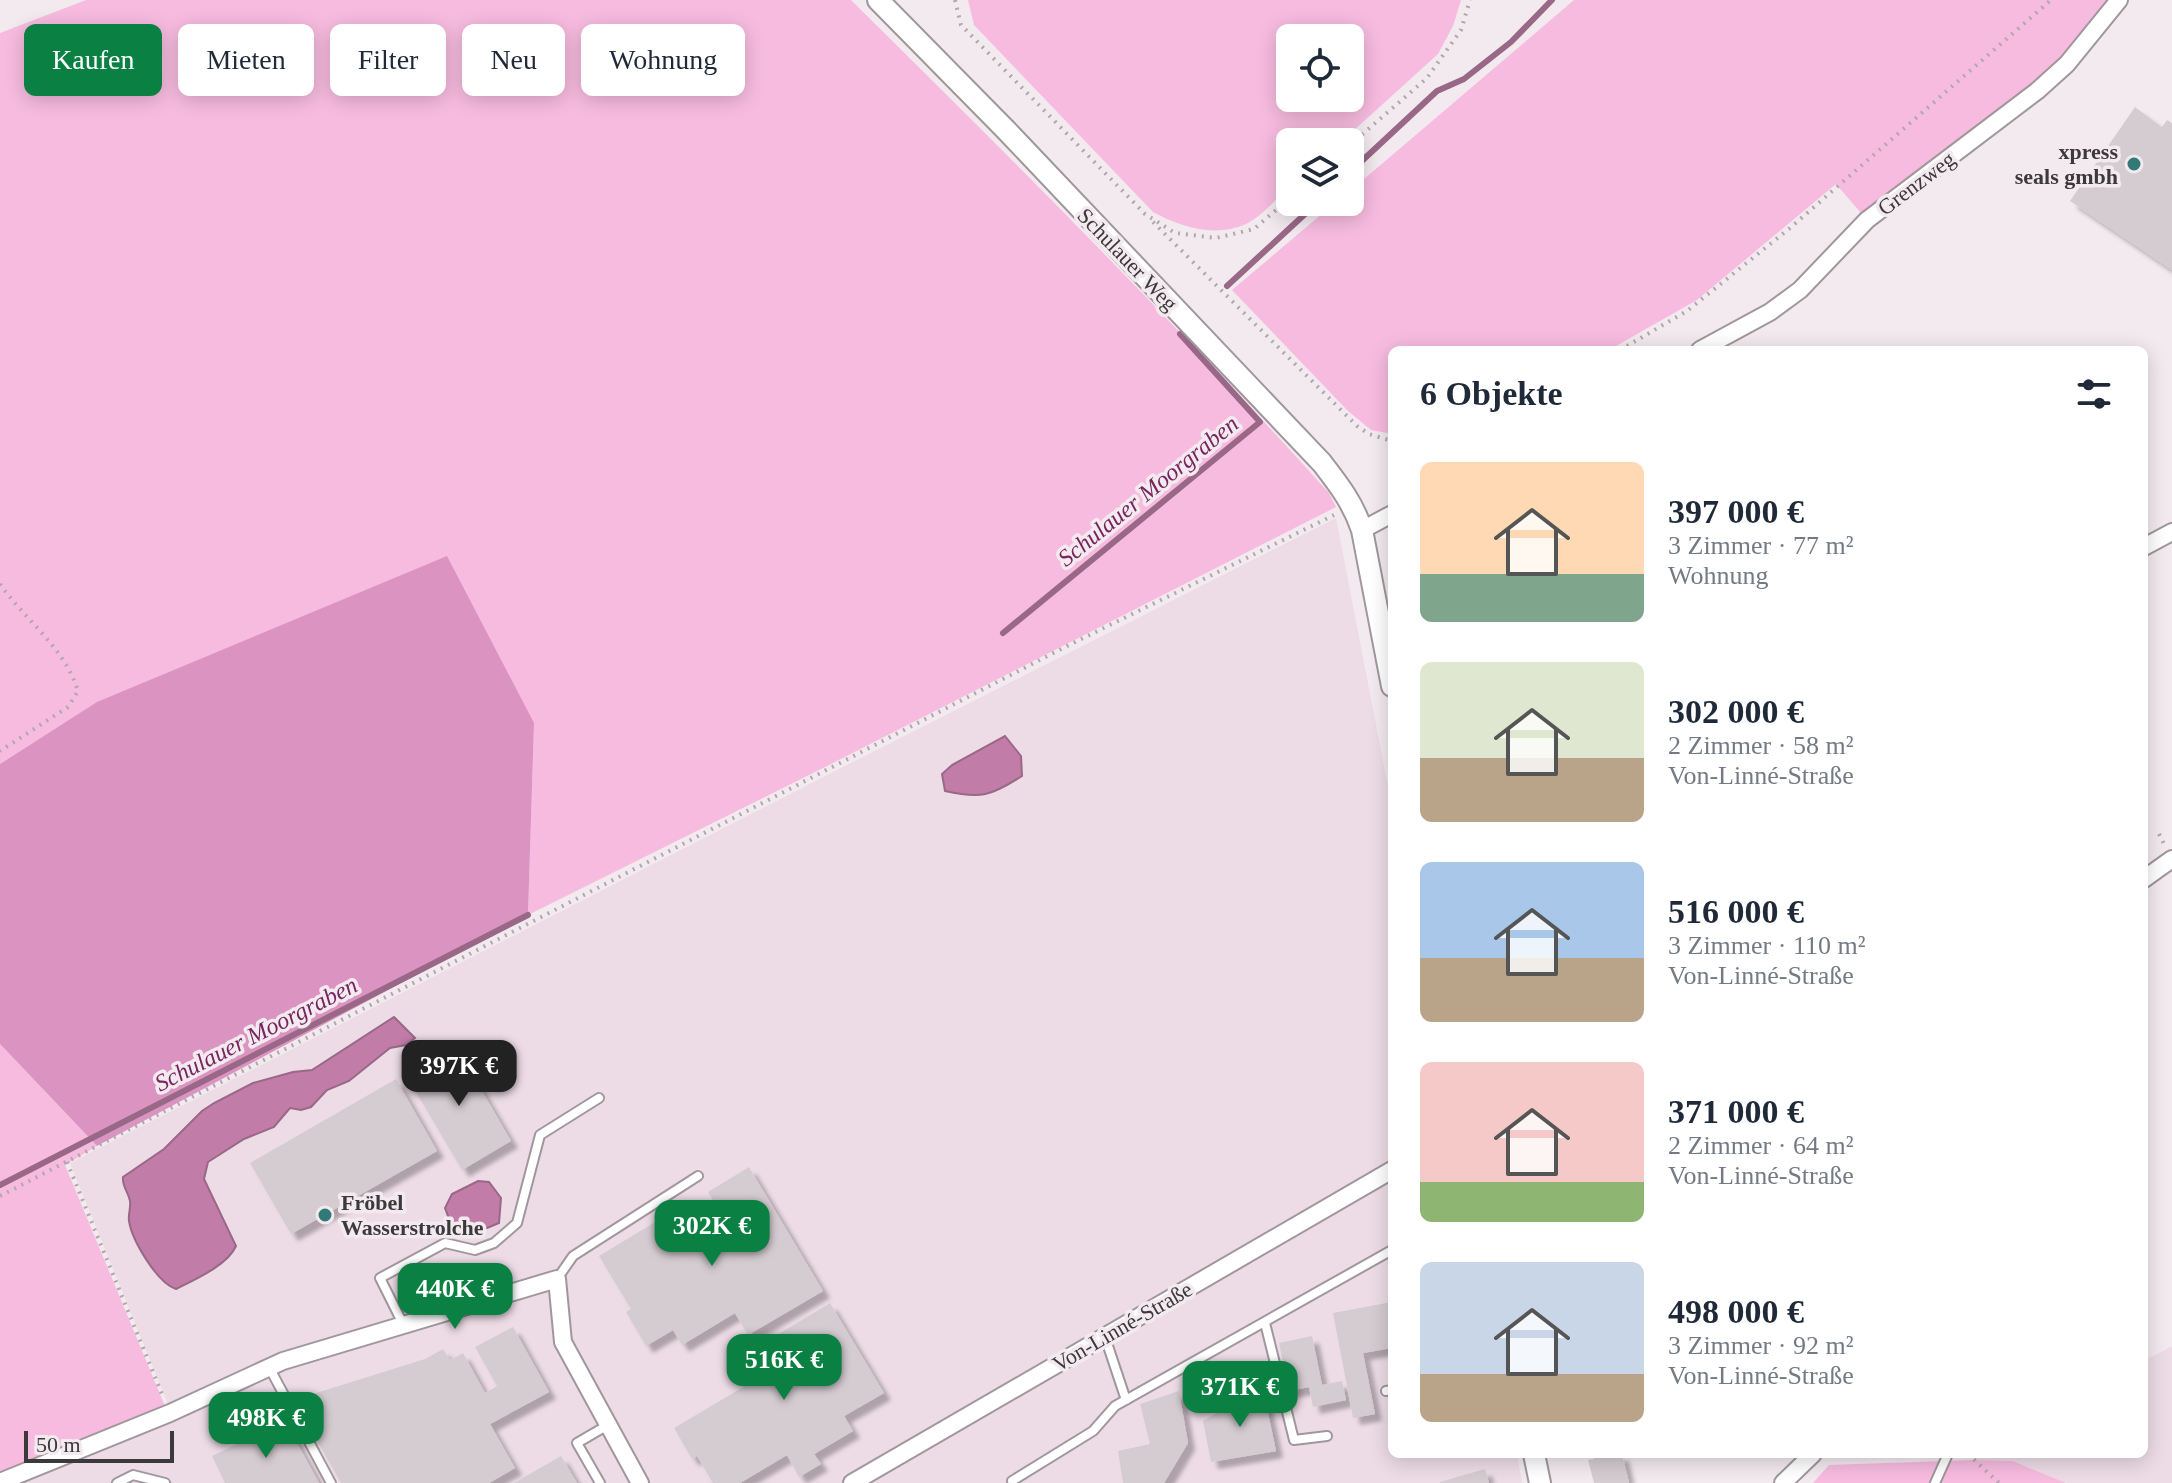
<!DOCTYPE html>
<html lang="de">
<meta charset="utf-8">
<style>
:root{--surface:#fff;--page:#f2f2f3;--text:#1f2937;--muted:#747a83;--accent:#0b8043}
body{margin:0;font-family:Georgia,serif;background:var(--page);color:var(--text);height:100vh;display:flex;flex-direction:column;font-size:30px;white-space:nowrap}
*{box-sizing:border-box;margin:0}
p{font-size:26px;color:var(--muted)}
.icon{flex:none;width:44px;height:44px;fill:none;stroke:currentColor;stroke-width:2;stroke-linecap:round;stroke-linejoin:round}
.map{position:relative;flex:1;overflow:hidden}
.panel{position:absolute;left:1388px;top:346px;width:760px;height:1112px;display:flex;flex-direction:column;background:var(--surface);border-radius:12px;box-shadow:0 4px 20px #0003}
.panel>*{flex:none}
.hud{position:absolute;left:24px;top:24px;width:760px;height:72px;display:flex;gap:16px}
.tools{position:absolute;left:1276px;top:24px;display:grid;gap:16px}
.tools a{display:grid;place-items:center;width:88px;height:88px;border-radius:12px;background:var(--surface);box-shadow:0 4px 20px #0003;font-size:40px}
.scale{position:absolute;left:24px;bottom:20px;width:150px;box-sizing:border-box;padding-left:8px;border:4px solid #3c393b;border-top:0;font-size:22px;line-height:28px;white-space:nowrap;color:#3c393b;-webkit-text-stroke:6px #f3eaef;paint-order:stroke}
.price{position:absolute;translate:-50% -68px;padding:0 18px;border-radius:16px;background:var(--accent);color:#fff;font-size:26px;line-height:52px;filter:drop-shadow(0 2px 4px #0008)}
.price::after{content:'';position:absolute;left:50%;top:48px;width:24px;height:18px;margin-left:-12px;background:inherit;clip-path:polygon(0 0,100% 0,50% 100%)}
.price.active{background:#222;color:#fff}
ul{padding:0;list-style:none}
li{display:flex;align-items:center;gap:24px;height:200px;padding:0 32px}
li span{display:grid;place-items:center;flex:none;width:224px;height:160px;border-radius:12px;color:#555}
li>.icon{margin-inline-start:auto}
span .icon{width:96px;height:96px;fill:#fffc;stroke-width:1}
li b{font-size:34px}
h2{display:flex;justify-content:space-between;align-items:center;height:96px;padding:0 32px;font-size:34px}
.tag{padding:0 28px;border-radius:12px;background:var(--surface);box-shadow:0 4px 20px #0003;font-size:28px;line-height:72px}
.tag.active{background:var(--accent);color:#fff}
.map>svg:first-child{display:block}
</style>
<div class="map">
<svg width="2172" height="1483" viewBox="0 0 2172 1483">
<defs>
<filter id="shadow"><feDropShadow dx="7" dy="7" stdDeviation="2" flood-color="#0004"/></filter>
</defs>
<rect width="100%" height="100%" fill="#f3eaef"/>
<!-- built -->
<path fill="#eddce6" d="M1336 518 1392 807V1454H1517L1522 1483H0L170 1409 70 1163 833 772Z
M2172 1346V1483H2066L2013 1461 1972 1460 1982 1454H2144V1361Z"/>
<!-- green -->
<path fill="#f7bbdf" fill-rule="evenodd" d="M86 0H851C1014 161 1176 323 1329 493L1336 507 825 767 528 915 534 723 98 702 0 764V33Z
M968 0H1461L1453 26 1438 54 1341 142H1290V186C1277 198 1262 216 1246 224 1214 238 1181 227 1153 212L974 25ZM1290 38H1350V98H1290Z
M1574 0H2119L2067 64 1867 220 1836 184 1697 300 1609 350H1392V434L1371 430 1348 411 1232 290 1336 202H1350V191Z
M0 1044 97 1146 65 1165 167 1411 0 1482Z
M1972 1460 2013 1461 2066 1483H1813L1829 1465Z"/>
<!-- forest -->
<path fill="#db94c1" d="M447 556 534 723 528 915 97 1146 0 1044V764L97 702Z"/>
<!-- water -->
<path fill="#c17ca8" stroke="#996887" stroke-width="2" d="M1005 736 1021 756 1022 776C991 796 981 799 945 791L942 774 952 765Z
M394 1017 415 1038 406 1045 390 1048 349 1081 327 1090 311 1107 301 1110 290 1108 274 1127 244 1139 208 1162 204 1179 236 1246C228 1265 194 1280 176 1289 157 1283 132 1240 129 1221 128 1214 131 1208 130 1201 128 1191 122 1187 123 1177L164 1149 202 1111 214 1103 253 1083 293 1072 312 1070Z
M478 1181 489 1182 501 1198 499 1223 480 1231 451 1224 445 1208 452 1194Z"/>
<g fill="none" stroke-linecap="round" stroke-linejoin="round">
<!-- stream -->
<path stroke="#996887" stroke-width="6" d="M1350 172 1437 91 1464 79 1511 42 1552 0
M1227 286 1318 202
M1003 633 1260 422 1180 334
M0 1185 528 915"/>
</g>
<!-- building -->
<path fill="#d5ccd1" filter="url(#shadow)" d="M2135 107 2162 127 2167 120 2172 123V270L2070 201Z
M456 1046 511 1141 462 1170 406 1075Z
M396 1079 437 1151 291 1234 250 1163Z
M749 1167 823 1291 748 1335 735 1313 682 1345 673 1330 646 1346 626 1312 631 1309 599 1256 675 1210 694 1243 719 1228 715 1220 722 1215 708 1192Z
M1392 1302V1348L1363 1353 1375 1414 1353 1418 1333 1313Z
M830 1303 884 1393 844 1416 853 1431 814 1454 821 1464 799 1477 787 1455 740 1483H713L697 1456 692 1459 674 1428 750 1383 733 1354 748 1345 752 1350Z
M513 1327 549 1392 490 1424 515 1468 489 1483H341L294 1400 425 1359 443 1349 450 1360 463 1353 485 1393 497 1386 475 1347Z
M1312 1336 1322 1385 1342 1381 1346 1400 1313 1407 1309 1387 1289 1391 1279 1343Z
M1262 1385 1276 1451 1211 1462 1203 1421Z
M1179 1391 1188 1443 1164 1483H1123L1118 1451 1150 1444 1140 1404Z
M285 1421 319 1483H225L212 1456Z
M1593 1454H1622L1629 1483H1594L1588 1460 1594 1459Z
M561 1456 577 1483H514Z
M1485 1469 1489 1483H1440V1482Z"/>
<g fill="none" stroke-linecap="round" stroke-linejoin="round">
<!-- service casing -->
<g stroke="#a0979c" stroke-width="12">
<path id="service" d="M557 1279 573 1256 698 1176
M1265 1323 1294 1440 1327 1436
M403 1324 380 1278 445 1243 475 1250 494 1243 517 1223 540 1135 599 1098
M1105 1337 1126 1400
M269 1367 331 1483
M1386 1391 1392 1390
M1012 1481 1093 1431 1115 1406 1392 1250
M117 1483 133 1475 165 1483
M600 1483 577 1443 608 1425
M1935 1483 1948 1454"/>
</g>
<!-- minor casing -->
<g stroke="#a0979c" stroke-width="20">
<path id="minor" d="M1700 350 1770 312 1800 290 1867 220 2037 91 2067 64 2119 0
M1362 530 1392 514
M2144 547 2172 532
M2144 879 2172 859
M0 1482 170 1413 283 1361 557 1279 563 1342 640 1483
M852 1483 1392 1170
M1783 1483 1813 1454"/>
</g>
<!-- tertiary casing -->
<g stroke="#a0979c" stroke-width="24">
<path id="tertiary" d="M878 0 1006 130 1322 463C1339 485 1353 503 1362 530L1392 686
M1534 1454 1540 1483"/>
</g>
<!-- path -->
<path stroke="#afa9ac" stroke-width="4" stroke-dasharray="2 6" stroke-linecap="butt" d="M955 0 961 25 1145 214 1175 233 1216 238 1254 229 1290 198
M1350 145 1427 78 1461 30 1470 0
M1153 222 1357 426 1369 434 1392 441
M1620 350 1687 311 1790 228 2051 0
M0 584C25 620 65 648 78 691L68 707 0 751
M2159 834 2165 846
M67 1162 164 1399
M0 1196 1065 647 1334 515
M1968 1454 1999 1483"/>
<!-- service -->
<use href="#service" stroke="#fff" stroke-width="8"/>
<!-- minor -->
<use href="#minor" stroke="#fff" stroke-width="16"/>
<!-- tertiary -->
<use href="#tertiary" stroke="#fff" stroke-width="20"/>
</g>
<!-- markers -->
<g fill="#317a77" stroke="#f3eaef" stroke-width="3">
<circle cx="2134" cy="164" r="8"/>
<circle cx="325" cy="1215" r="8"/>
</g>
<g text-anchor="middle" stroke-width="7" stroke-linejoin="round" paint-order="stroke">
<!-- poi labels -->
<g font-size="22" font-weight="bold" fill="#3c393b" stroke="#f3eaef" text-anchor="end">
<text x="2118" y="159">xpress<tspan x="2118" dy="25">seals gmbh</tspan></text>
<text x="341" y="1210" text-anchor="start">Fröbel<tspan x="341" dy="25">Wasserstrolche</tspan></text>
</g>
<!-- street labels -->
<g font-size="22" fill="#3c393b" stroke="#f3eaef">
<text transform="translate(1916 183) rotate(-37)" y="8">Grenzweg</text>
<text transform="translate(1128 259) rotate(46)" y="8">Schulauer Weg</text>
<text transform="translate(1122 1326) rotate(-30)" y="8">Von-Linné-Straße</text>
</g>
<!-- water labels -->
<g font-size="24" font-style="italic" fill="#78255f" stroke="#f3eaef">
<text transform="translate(1148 491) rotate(-39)" y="8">Schulauer Moorgraben</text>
<text transform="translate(256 1034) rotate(-27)" y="8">Schulauer Moorgraben</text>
</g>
</g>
</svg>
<div class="tools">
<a><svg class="icon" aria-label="locate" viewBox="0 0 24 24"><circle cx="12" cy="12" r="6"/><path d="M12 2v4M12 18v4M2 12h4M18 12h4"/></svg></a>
<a><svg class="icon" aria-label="layers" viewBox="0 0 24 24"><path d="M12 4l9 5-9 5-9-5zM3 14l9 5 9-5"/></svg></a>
</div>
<div class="scale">50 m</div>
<b class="price active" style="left:459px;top:1108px">397K €</b>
<b class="price" style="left:712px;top:1268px">302K €</b>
<b class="price" style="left:455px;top:1331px">440K €</b>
<b class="price" style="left:784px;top:1402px">516K €</b>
<b class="price" style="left:1240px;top:1429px">371K €</b>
<b class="price" style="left:266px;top:1460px">498K €</b>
<div class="hud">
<a class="tag active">Kaufen</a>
<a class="tag">Mieten</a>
<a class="tag">Filter</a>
<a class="tag">Neu</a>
<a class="tag">Wohnung</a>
</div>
<section class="panel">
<h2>6 Objekte<svg class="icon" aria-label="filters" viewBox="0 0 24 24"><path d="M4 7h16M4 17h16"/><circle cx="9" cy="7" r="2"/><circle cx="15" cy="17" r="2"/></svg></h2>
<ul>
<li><span style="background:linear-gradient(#ffd9b3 70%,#7fa58c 0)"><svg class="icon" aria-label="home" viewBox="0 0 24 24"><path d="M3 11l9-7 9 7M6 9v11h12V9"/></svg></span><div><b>397 000 €</b><p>3 Zimmer · 77 m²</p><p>Wohnung</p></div></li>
<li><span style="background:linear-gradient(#dfe7d0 60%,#b9a48a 0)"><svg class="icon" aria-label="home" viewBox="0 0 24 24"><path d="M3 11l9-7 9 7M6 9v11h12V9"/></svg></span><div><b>302 000 €</b><p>2 Zimmer · 58 m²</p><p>Von-Linné-Straße</p></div></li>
<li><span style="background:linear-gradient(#a9c7e8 60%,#b9a48a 0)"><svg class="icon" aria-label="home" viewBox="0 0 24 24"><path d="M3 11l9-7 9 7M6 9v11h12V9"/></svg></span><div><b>516 000 €</b><p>3 Zimmer · 110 m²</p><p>Von-Linné-Straße</p></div></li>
<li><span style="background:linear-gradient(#f6c9c9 75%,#8fb573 0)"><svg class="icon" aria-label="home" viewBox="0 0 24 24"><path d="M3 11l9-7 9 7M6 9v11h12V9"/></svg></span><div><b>371 000 €</b><p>2 Zimmer · 64 m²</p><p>Von-Linné-Straße</p></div></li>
<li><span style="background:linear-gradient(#c9d6e8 70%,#b9a48a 0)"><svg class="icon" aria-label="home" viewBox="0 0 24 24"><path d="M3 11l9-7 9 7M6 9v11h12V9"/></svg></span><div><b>498 000 €</b><p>3 Zimmer · 92 m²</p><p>Von-Linné-Straße</p></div></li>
</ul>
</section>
</div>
